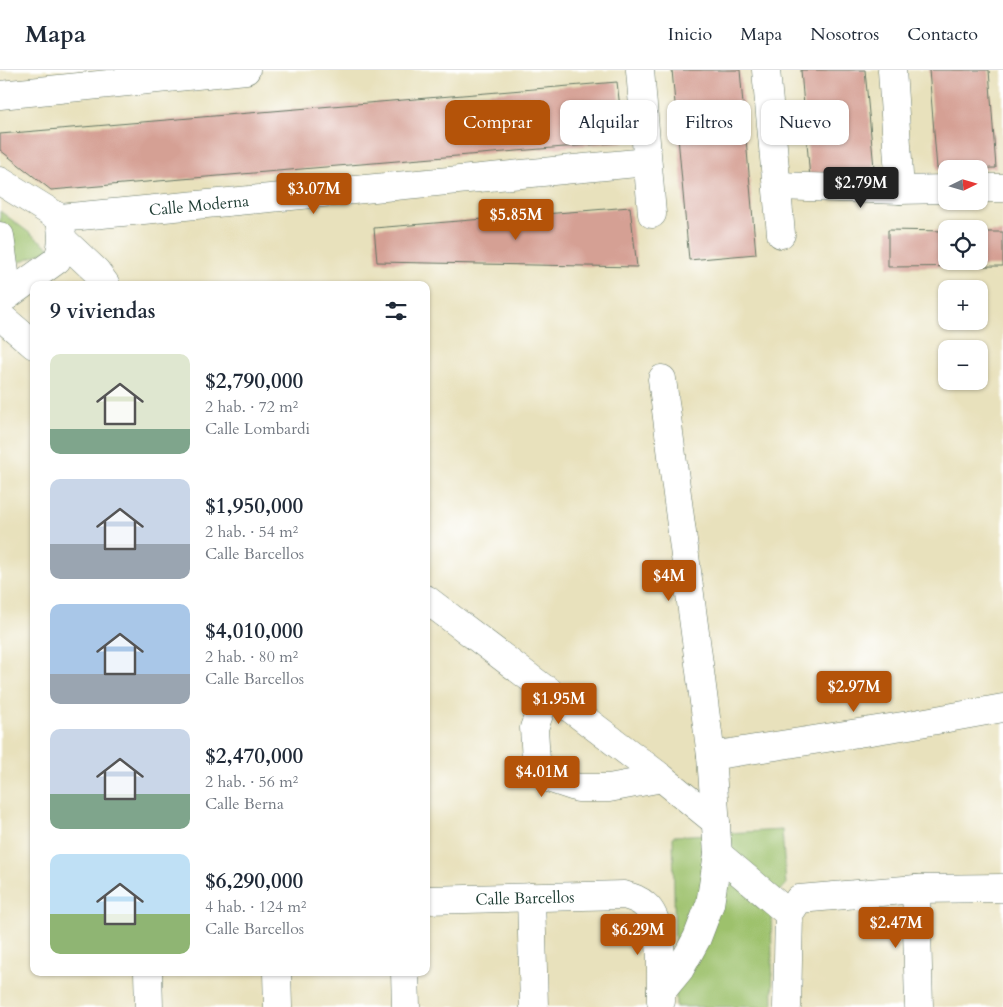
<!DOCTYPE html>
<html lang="es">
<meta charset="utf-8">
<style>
:root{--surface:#fff;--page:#f2f2f3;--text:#1f2937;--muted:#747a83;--line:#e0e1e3;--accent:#b45309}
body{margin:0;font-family:Cardo,serif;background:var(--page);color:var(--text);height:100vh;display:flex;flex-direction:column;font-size:19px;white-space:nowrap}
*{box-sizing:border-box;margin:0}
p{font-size:16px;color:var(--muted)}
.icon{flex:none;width:28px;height:28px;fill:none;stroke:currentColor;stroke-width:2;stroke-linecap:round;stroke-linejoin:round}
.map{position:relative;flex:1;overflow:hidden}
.sheet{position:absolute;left:30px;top:211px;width:400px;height:695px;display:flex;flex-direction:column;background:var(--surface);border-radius:10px;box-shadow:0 1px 4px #0004}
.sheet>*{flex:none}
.hud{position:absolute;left:445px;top:30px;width:475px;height:45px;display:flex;gap:10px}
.needle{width:32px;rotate:85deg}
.buttons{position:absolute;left:938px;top:90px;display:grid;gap:10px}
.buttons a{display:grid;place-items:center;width:50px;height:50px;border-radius:10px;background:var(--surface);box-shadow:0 1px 4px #0004;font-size:25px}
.price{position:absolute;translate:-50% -42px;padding:0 11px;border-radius:5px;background:var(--accent);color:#fff;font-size:16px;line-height:32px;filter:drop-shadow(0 1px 2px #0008)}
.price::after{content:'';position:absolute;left:50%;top:30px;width:15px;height:11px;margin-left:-8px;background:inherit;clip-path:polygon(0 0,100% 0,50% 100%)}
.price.on{background:#222;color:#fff}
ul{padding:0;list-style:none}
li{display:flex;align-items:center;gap:15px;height:125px;padding:0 20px}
li span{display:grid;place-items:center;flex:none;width:140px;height:100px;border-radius:10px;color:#555}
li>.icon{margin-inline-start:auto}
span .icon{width:60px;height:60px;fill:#fffc;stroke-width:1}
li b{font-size:21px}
h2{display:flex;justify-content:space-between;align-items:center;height:60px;padding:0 20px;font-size:21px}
.chip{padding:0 18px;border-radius:10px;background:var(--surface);box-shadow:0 1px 4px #0004;font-size:18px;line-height:45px}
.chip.on{background:var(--accent);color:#fff}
header{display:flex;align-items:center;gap:30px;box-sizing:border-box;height:70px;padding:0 25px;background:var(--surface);border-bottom:1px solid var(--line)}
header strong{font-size:24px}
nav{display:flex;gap:28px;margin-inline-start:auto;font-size:18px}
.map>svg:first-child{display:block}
</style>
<header>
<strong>Mapa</strong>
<nav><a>Inicio</a><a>Mapa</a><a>Nosotros</a><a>Contacto</a></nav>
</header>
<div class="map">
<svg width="1003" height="937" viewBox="0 0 1003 937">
<rect width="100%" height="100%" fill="#fff"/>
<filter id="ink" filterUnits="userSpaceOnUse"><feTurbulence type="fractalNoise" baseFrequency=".02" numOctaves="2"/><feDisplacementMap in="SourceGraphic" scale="10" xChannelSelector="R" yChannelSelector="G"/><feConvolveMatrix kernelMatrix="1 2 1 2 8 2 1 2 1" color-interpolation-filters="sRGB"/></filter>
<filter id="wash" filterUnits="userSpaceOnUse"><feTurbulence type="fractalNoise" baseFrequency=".0096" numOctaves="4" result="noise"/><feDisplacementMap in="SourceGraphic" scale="20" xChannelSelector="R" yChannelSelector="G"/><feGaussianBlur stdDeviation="1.12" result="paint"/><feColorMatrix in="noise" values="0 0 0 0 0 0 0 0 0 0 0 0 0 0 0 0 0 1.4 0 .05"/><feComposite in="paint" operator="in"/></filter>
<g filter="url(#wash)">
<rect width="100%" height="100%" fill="#e8e1bc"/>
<!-- green -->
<path fill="#9dc16c" stroke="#5e7f50" d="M0 141 51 179 0 200Z
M782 760 786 815 777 823 771 838 773 937H676L673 766Z"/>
<g id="blocks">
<!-- building -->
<path fill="#d5a094" d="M672 0H740L756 184 689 190Z
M801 0H865L875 109H810Z
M929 0H989L996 98 937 99Z
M617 12 624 72 51 120 0 80V64Z
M630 137 637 197 377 192 374 158Z
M888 160 946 161V191H979V162H1003V196L888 197Z"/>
</g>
</g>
<g filter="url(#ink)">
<use href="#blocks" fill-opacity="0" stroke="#657664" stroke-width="1"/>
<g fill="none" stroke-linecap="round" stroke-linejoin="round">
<!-- minor casing -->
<g stroke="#657664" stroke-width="29">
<g id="minor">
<path d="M640 0 652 144"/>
<path d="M766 0 781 164"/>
<path d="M892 0 900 120"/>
<path d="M0 25 246 0"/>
<path id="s1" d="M0 111 60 148 647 92"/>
<path d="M777 116 900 120 946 119"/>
<path d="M979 118H1003"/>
<path d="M0 166 8 225"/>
<path d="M63 170 96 201 106 215"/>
<path d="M0 231 57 190C64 176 62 163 60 148"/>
<path d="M0 246 34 275"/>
<path d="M426 529 662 708 716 752"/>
<path d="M548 620 534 658 536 691 551 709 578 718H609L662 708"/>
<path d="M711 686 909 655 1003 638"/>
<path d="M718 784 789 844"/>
<path d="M916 819 919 937"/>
<path d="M531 827 534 937"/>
<path id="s2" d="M426 830 624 825C631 827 639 829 645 835 666 853 660 905 661 931"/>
<path d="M148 902 149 937"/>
<path d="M277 902 278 937"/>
<path d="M405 902 406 937"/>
<path d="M661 922 680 899 697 868 710 834 718 784 711 686 662 309"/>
<path d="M787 937 789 844 799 829 916 819 1003 818"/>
</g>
</g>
<!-- minor -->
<use href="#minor" stroke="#fff" stroke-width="28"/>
</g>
</g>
<g text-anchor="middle" stroke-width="4.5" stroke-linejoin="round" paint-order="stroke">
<!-- street labels -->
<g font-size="16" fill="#1f3d34" stroke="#fff">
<text dy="6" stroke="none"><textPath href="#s1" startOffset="210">Calle Moderna</textPath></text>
<text dy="6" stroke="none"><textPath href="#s2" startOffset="99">Calle Barcellos</textPath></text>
</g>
</g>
</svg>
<div class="buttons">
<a><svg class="needle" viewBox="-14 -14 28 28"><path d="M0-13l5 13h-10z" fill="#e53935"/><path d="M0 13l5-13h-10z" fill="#747a83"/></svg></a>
<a><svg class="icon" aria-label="locate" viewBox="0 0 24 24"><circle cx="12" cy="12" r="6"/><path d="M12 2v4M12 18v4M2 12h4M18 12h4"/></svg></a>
<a>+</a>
<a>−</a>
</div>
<b class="price on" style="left:861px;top:139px">$2.79M</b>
<b class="price" style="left:314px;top:145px">$3.07M</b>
<b class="price" style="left:516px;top:171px">$5.85M</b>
<b class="price" style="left:669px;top:532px">$4M</b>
<b class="price" style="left:854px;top:643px">$2.97M</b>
<b class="price" style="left:559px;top:655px">$1.95M</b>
<b class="price" style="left:542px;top:728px">$4.01M</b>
<b class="price" style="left:896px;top:879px">$2.47M</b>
<b class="price" style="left:638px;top:886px">$6.29M</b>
<div class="hud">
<a class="chip on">Comprar</a>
<a class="chip">Alquilar</a>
<a class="chip">Filtros</a>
<a class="chip">Nuevo</a>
</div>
<section class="sheet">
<h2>9 viviendas<svg class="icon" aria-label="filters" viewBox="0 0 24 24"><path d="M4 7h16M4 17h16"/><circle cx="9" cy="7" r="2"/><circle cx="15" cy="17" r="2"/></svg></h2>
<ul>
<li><span style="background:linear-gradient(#dfe7d0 75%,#7fa58c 0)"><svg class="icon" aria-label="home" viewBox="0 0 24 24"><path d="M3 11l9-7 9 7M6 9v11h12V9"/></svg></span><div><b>$2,790,000</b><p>2 hab. · 72 m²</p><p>Calle Lombardi</p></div></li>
<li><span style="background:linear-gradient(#c9d6e8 65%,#9aa5b1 0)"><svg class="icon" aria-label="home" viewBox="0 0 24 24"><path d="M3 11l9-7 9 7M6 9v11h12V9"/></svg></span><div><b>$1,950,000</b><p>2 hab. · 54 m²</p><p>Calle Barcellos</p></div></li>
<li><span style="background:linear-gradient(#a9c7e8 70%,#9aa5b1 0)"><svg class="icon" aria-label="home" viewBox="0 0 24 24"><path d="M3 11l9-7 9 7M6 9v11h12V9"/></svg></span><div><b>$4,010,000</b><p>2 hab. · 80 m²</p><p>Calle Barcellos</p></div></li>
<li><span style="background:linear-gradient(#c9d6e8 65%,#7fa58c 0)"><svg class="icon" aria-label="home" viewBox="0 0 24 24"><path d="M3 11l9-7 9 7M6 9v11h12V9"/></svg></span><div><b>$2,470,000</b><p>2 hab. · 56 m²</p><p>Calle Berna</p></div></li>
<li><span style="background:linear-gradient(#bfe0f5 60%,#8fb573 0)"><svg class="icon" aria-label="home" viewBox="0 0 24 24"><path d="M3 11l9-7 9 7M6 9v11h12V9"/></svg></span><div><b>$6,290,000</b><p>4 hab. · 124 m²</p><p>Calle Barcellos</p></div></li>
</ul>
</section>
</div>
